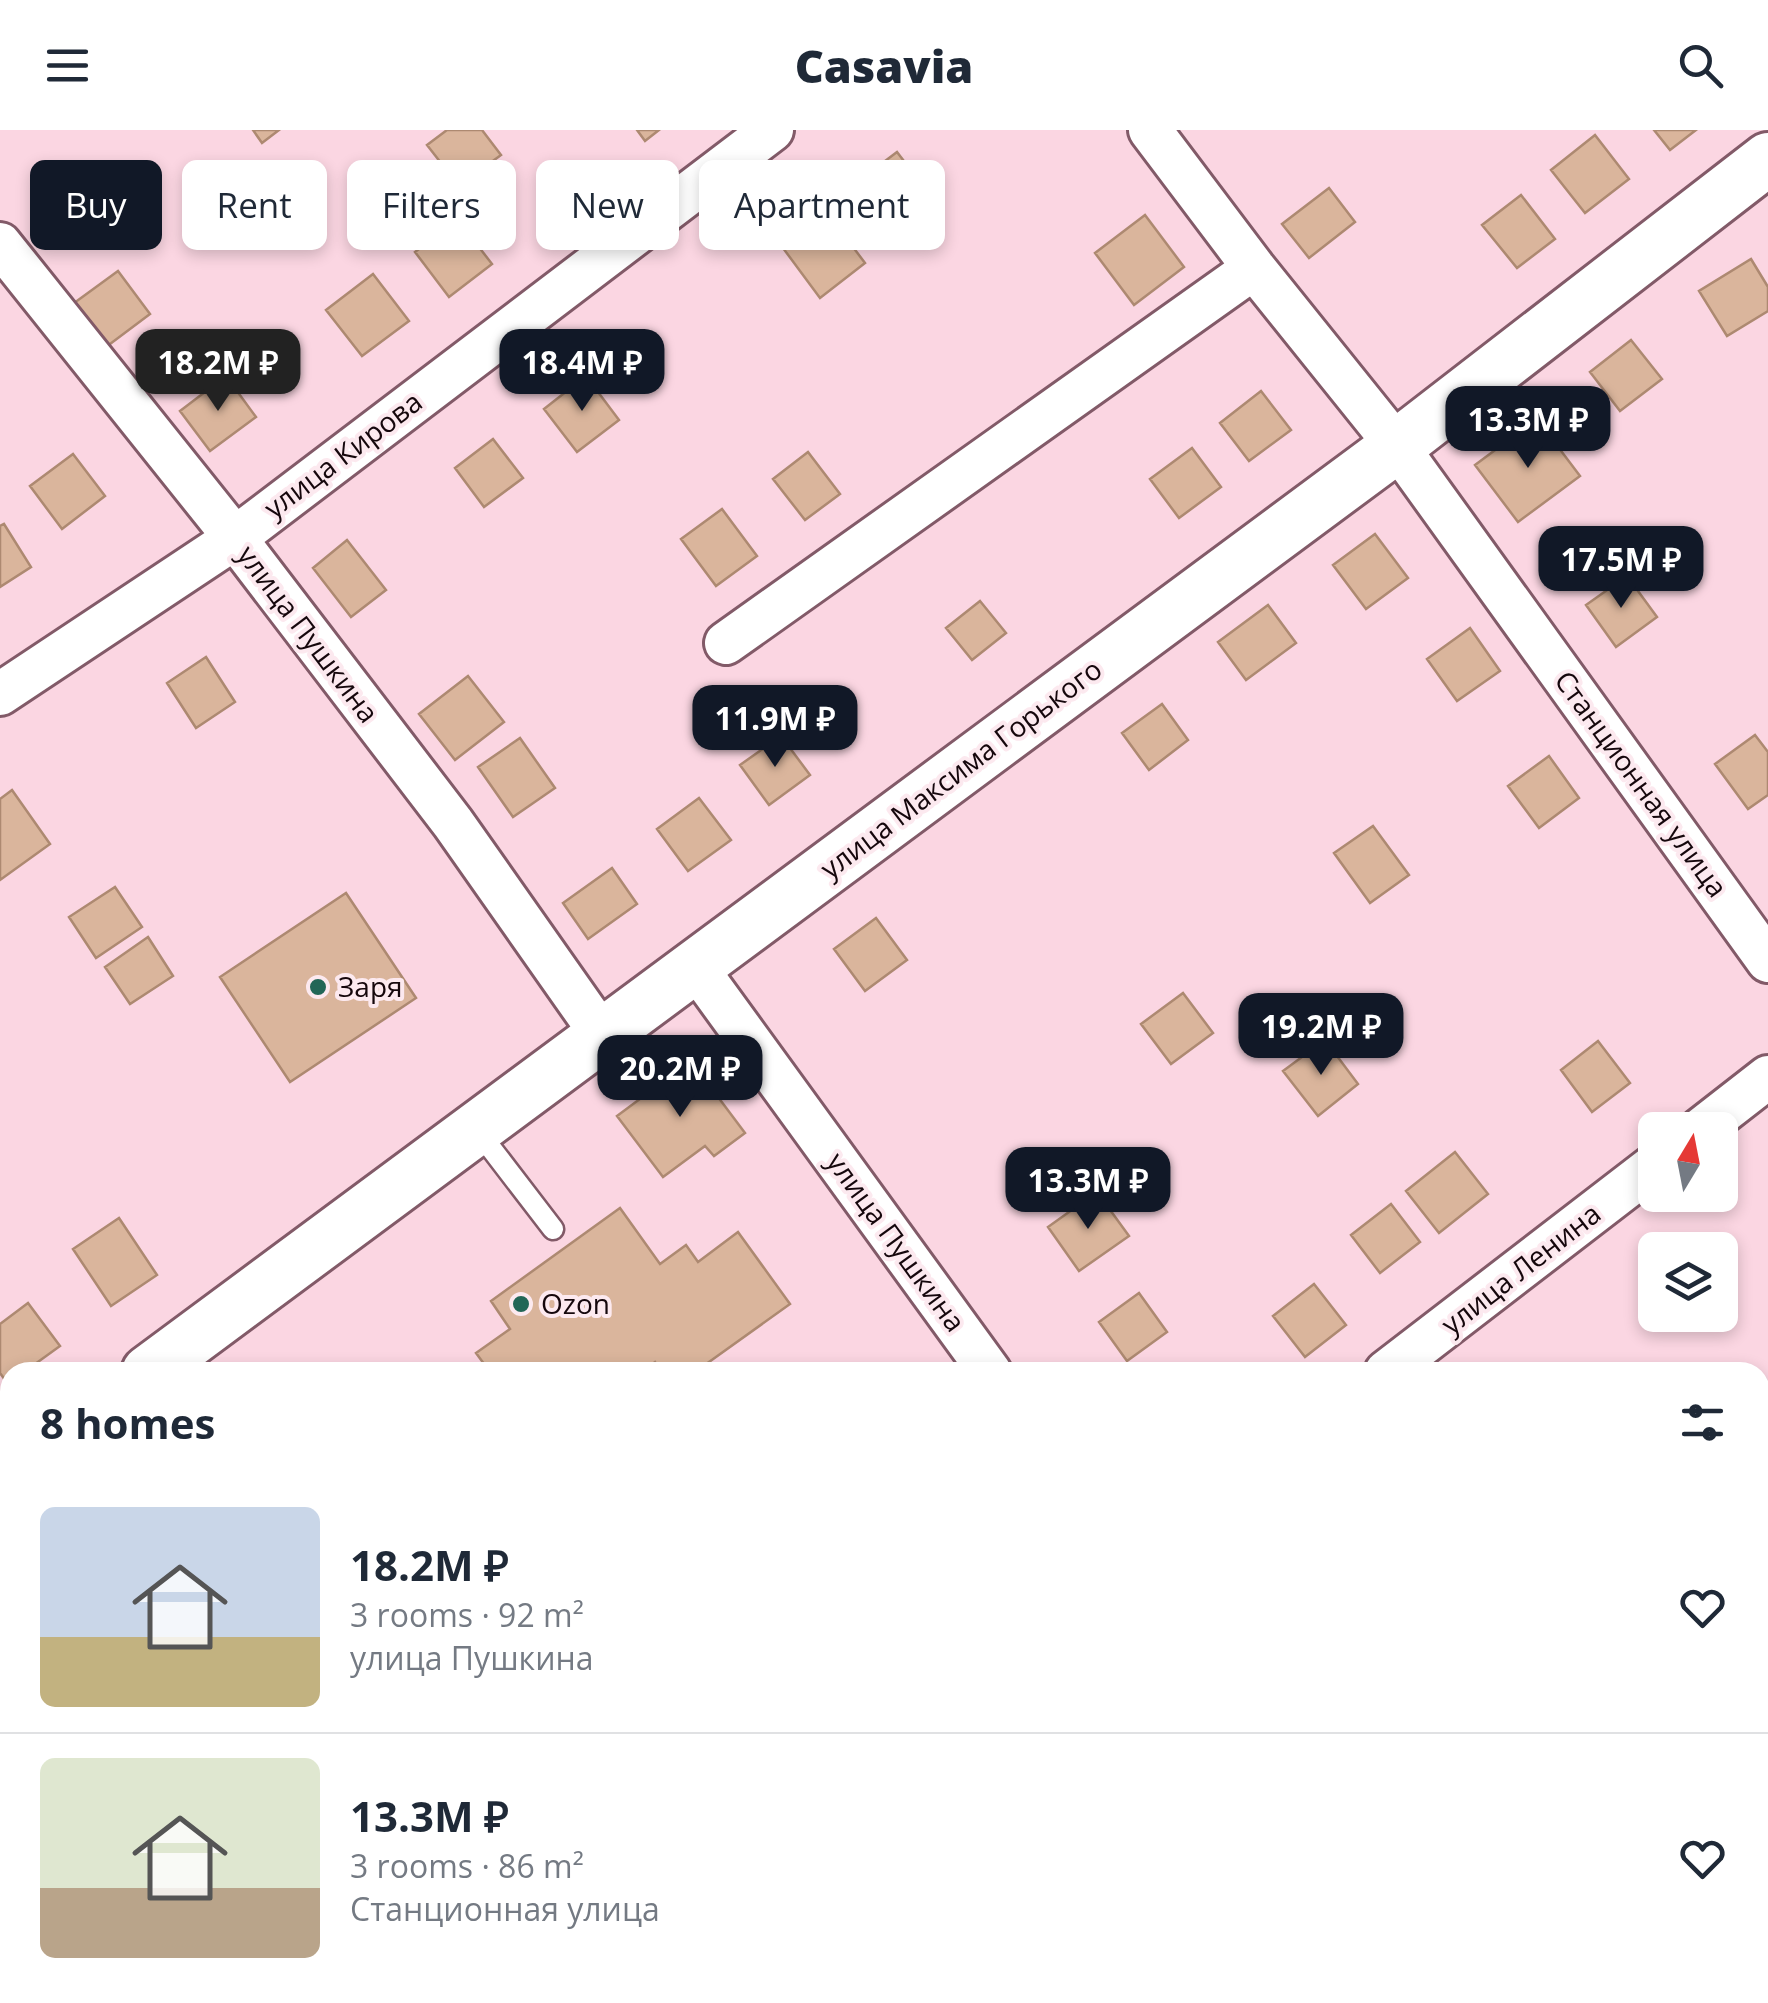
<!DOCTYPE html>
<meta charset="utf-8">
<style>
:root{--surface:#fff;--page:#f6f6f7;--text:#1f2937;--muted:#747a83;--line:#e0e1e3;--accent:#111827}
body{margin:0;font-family:"Open Sans",sans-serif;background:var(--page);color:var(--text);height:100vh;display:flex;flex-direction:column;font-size:38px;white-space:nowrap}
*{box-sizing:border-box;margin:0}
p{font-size:32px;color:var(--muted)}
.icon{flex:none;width:55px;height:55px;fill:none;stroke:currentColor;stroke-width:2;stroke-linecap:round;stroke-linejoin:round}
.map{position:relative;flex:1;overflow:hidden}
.sheet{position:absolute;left:0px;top:1232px;width:1770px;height:642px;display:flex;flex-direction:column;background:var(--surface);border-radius:30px 30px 0 0;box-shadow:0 5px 15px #0003}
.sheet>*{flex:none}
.guide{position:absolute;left:30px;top:30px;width:1000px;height:90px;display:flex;gap:20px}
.needle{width:65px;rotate:10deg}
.tools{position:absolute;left:1638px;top:982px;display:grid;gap:20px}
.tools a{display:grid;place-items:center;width:100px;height:100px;border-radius:15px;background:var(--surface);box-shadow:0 5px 15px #0003;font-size:50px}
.price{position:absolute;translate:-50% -85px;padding:0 22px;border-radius:20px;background:var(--accent);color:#fff;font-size:32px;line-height:65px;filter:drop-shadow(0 2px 5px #0008)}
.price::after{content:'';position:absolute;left:50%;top:60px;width:30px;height:22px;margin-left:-15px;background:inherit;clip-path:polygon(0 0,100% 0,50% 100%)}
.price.selected{background:#222;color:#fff}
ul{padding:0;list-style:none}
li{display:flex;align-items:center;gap:30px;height:250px;padding:0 40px}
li+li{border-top:2px solid var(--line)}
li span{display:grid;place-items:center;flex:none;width:280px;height:200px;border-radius:15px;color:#555}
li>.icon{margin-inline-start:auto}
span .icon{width:120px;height:120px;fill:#fffc;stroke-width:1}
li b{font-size:42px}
h2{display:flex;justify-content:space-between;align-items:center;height:120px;padding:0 40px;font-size:42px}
.pill{padding:0 35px;border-radius:15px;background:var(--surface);box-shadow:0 5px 15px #0003;font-size:35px;line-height:90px}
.pill.selected{background:var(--accent);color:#fff}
header{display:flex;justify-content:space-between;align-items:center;height:130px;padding:0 40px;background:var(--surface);font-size:45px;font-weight:800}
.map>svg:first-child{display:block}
</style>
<header><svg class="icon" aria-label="menu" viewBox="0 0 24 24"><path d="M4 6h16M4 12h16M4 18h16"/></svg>Casavia<svg class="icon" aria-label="search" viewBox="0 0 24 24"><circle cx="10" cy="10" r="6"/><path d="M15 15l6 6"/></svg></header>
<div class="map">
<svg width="1768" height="1873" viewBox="0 0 1768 1873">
<rect width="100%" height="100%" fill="#fbd6e2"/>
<!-- green -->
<path fill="#cbd598" d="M407 1865H1170L1159 1873H412Z"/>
<!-- building -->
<path fill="#dab59c" stroke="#ad8971" stroke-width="2.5" d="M253 0H279L262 13Z
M447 0H482L501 25 459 56 427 15Z
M637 0H659L645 11Z
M1654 0H1696L1670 20Z
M1595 5 1629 49 1585 83 1551 40Z
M897 22 923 56 878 90 852 56Z
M1329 58 1355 92 1309 128 1282 94Z
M1521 65 1555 109 1517 138 1482 95Z
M828 84 865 133 820 168 783 118Z
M1145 85 1184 137 1134 175 1095 123Z
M458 90 492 134 449 167 415 122Z
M1751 129 1768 157V181L1727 206 1699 161Z
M118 141 150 184 102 220 70 176Z
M373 144 409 191 362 226 326 180Z
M1631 210 1662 249 1620 281 1590 242Z
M226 246 256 287 210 321 180 281Z
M586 246 619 290 577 322 544 279Z
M1261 261 1291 300 1249 331 1220 293Z
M1537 289 1580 346 1518 392 1475 335Z
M493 309 523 348 484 377 455 338Z
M1192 318 1221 357 1179 388 1150 349Z
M808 322 840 364 805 390 773 349Z
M73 324 105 366 62 399 30 356Z
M722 379 757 426 716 456 681 409Z
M4 394 31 437 0 457V396Z
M1375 404 1408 448 1366 479 1333 435Z
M347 410 386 460 351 487 313 438Z
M1627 446 1657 487 1616 517 1586 475Z
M980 471 1006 503 972 530 946 498Z
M1268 475 1296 513 1246 550 1218 512Z
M1470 498 1500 541 1457 571 1427 529Z
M206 527 235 572 196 598 167 553Z
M468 546 504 592 455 630 419 584Z
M1162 574 1188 610 1149 640 1122 603Z
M1755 605 1768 622V665L1748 679 1715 634Z
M781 606 810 645 769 675 740 635Z
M520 608 555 658 513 687 478 637Z
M1549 626 1579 668 1539 698 1508 656Z
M12 660 50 714 0 750V669Z
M699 668 731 710 688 741 657 699Z
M1373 696 1409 745 1370 773 1334 723Z
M612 738 637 774 588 809 563 773Z
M115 757 142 797 96 828 69 787Z
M346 763 416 868 290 952 220 847Z
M876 788 907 830 865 861 834 819Z
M148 807 173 846 130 874 105 837Z
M1183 863 1213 903 1171 934 1141 894Z
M1325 910 1358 954 1318 986 1283 941Z
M1598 911 1630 953 1592 982 1561 940Z
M691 931 745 1003 714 1026 705 1016 663 1047 617 986Z
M1455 1022 1488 1064 1439 1103 1406 1061Z
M1097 1062 1129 1106 1079 1141 1048 1097Z
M1391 1074 1420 1112 1380 1143 1351 1105Z
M620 1078 660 1134 686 1115 698 1132 738 1102 790 1174 695 1242H662L655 1232 642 1242H490L476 1223 510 1199 491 1171Z
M119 1088 157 1145 111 1176 73 1119Z
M1314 1154 1346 1195 1305 1227 1273 1186Z
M1139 1163 1167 1202 1127 1231 1099 1192Z
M28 1173 60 1216 24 1242H10L8 1254 0 1243V1194Z
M1760 1405 1768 1415V1469L1760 1475Z
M211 1865H259L264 1873H199Z
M1301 1865H1365L1354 1873H1307Z"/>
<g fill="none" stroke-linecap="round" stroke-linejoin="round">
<!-- service casing -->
<g stroke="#825a68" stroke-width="25">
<path id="service" d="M477 1000 553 1099"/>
</g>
<!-- minor casing -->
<g stroke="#825a68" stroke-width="48">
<path id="minor" d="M1150 0 1254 138 1397 316 1768 831
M0 114 235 408 453 693 602 905
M726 513 1254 138
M0 564 235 408 772 0
M695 836 990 1242
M1700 1000 1768 947
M1386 1242 1655 1035
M0 1387 10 1402
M326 1865 332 1873
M1447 1865 1453 1873
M1762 1873 1768 1868"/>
</g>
<!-- tertiary casing -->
<g stroke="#825a68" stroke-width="58">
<path id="tertiary" d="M148 1242 1397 316 1768 29
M0 1353 10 1345"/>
</g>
<!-- service -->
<use href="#service" stroke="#fff" stroke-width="20"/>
<!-- minor -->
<use href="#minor" stroke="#fff" stroke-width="42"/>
<!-- tertiary -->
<use href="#tertiary" stroke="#fff" stroke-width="52"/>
</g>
<!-- markers -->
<g fill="#226657" stroke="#fce9ef" stroke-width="4">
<circle cx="318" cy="857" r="10"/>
<circle cx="521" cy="1174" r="10"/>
</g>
<g text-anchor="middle" stroke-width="8" stroke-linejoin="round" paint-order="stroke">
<!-- street labels -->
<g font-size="28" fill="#15070c" stroke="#fce9ef">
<text transform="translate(343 325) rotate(-37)" y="10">улица Кирова</text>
<text transform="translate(308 504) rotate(53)" y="10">улица Пушкина</text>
<text transform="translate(961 639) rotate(-37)" y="10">улица Максима Горького</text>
<text transform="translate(1641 654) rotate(54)" y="10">Станционная улица</text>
<text transform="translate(896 1112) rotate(54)" y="10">улица Пушкина</text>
<text transform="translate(1521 1139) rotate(-38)" y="10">улица Ленина</text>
</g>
<!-- poi labels -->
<g font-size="28" fill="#15070c" stroke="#fce9ef" text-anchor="start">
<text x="338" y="867">Заря</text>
<text x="541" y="1184">Ozon</text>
</g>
</g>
</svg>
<div class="tools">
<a><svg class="needle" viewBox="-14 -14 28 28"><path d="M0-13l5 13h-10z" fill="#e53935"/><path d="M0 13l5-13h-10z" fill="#747a83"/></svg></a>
<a><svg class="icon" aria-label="layers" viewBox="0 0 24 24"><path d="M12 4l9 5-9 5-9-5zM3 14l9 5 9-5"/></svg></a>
</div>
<b class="price selected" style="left:218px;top:284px">18.2M ₽</b>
<b class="price" style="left:582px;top:284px">18.4M ₽</b>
<b class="price" style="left:1528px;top:341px">13.3M ₽</b>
<b class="price" style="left:1621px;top:481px">17.5M ₽</b>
<b class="price" style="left:775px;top:640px">11.9M ₽</b>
<b class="price" style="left:1321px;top:948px">19.2M ₽</b>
<b class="price" style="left:680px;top:990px">20.2M ₽</b>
<b class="price" style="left:1088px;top:1102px">13.3M ₽</b>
<div class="guide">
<a class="pill selected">Buy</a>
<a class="pill">Rent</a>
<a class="pill">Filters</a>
<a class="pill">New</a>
<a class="pill">Apartment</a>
</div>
<section class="sheet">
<h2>8 homes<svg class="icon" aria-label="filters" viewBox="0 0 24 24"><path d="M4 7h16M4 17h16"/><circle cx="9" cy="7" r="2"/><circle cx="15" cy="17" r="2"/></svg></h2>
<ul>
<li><span style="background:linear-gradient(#c9d6e8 65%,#c2b280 0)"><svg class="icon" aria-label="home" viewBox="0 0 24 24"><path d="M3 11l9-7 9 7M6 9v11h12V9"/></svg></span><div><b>18.2M ₽</b><p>3 rooms · 92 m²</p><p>улица Пушкина</p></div><svg class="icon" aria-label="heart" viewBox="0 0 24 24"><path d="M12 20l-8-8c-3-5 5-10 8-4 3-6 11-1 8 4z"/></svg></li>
<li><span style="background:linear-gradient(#dfe7d0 65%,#b9a48a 0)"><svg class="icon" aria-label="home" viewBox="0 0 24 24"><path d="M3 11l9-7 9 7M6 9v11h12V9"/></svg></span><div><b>13.3M ₽</b><p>3 rooms · 86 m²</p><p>Станционная улица</p></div><svg class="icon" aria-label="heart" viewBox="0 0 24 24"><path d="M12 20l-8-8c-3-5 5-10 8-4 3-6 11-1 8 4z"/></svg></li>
</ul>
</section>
</div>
